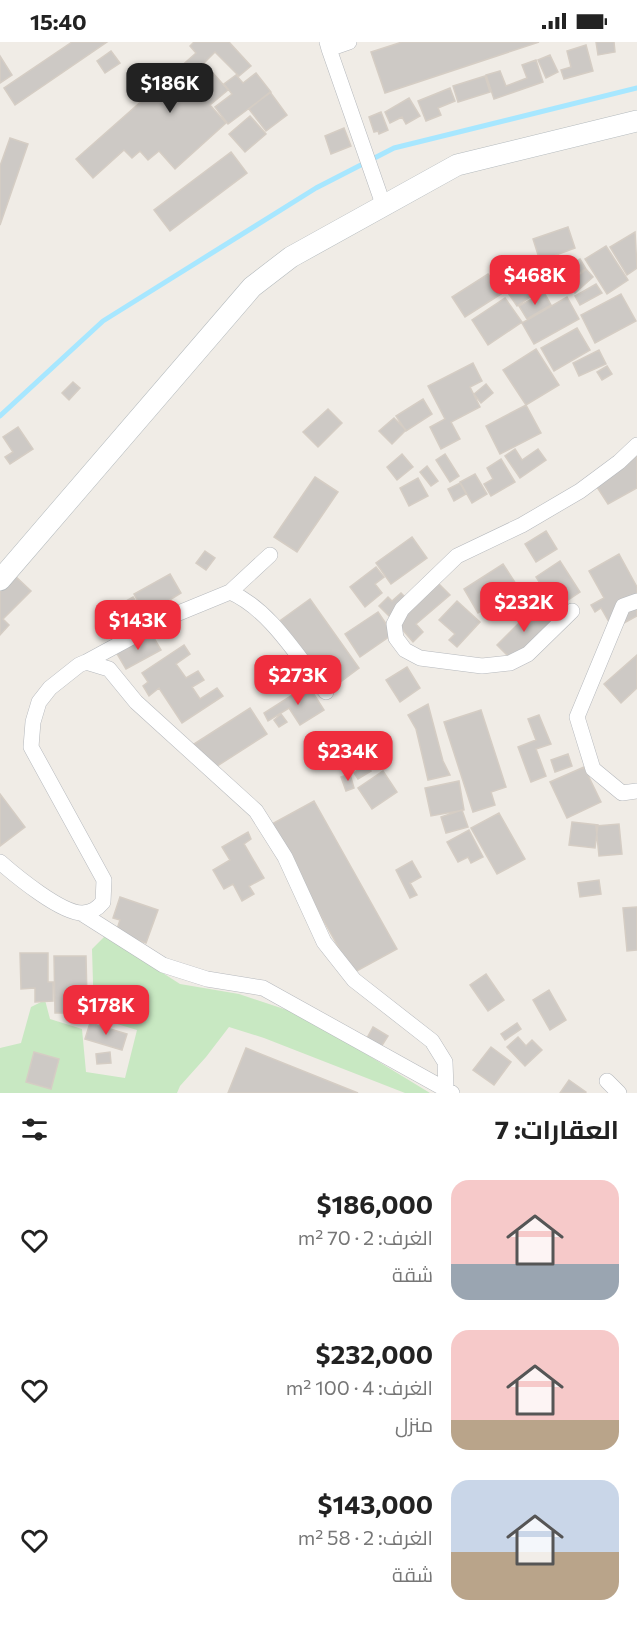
<!DOCTYPE html>
<html lang="ar">
<meta charset="utf-8">
<style>
:root{--surface:#fff;--page:#f6f6f6;--text:#222;--muted:#767676;--accent:#ef2d3d}
body{margin:0;font-family:Commissioner,Cairo,sans-serif;background:var(--page);color:var(--text);direction:rtl;height:100vh;display:flex;flex-direction:column;font-size:22px;white-space:nowrap}
*{box-sizing:border-box;margin:0}
p{font-size:20px;color:var(--muted)}
.icon{flex:none;width:33px;height:33px;fill:none;stroke:currentColor;stroke-width:2;stroke-linecap:round;stroke-linejoin:round}
.map{position:relative;height:1051px;overflow:hidden;direction:ltr}
.sheet{display:flex;flex-direction:column;background:var(--surface);flex:1}
.sheet>*{flex:none}
.price{position:absolute;translate:-50% -51px;padding:0 14px;border-radius:12px;background:var(--accent);color:#fff;font-size:20px;line-height:39px;filter:drop-shadow(0 2px 3px #0008)}
.price::after{content:'';position:absolute;left:50%;top:36px;width:18px;height:14px;margin-left:-9px;background:inherit;clip-path:polygon(0 0,100% 0,50% 100%)}
.price.on{background:#222;color:#fff}
ul{padding:0;list-style:none}
li{display:flex;align-items:center;gap:18px;height:150px;padding:0 18px}
li span{display:grid;place-items:center;flex:none;width:168px;height:120px;border-radius:18px;color:#555}
li>.icon{margin-inline-start:auto}
span .icon{width:72px;height:72px;fill:#fffc;stroke-width:1}
li b{font-size:26px}
h2{display:flex;justify-content:space-between;align-items:center;height:72px;padding:0 18px;font-size:26px}
.status{display:flex;justify-content:space-between;align-items:center;height:42px;padding:0 30px;background:var(--surface);direction:ltr}
.status svg{height:16px;fill:currentColor}
.map>svg:first-child{display:block}
</style>
<div class="status"><b>15:40</b><svg viewBox="0 0 49 12"><path d="M0 12V9h3v3zM5 12V6h3v6zM10 12V3h3v9zM15 12V0h3v12zM26 1h20v11H26zM47 4h2v5h-2z"/></svg></div>
<div class="map">
<svg width="637" height="1051" viewBox="0 0 637 1051">
<rect width="100%" height="100%" fill="#f0ece6"/>
<!-- green -->
<path fill="#c8e8c2" d="M105 894 180 942 239 952 302 973 430 1051H405L264 996 229 985 206 1015 180 1044 177 1051H0V1006L21 1001 31 965 45 958 50 977 82 987 86 1030 125 1036 137 988 94 975 92 907Z"/>
<g fill="none" stroke-linecap="round" stroke-linejoin="round">
<!-- stream -->
<path stroke="#a7e7ff" stroke-width="5" d="M0 374 103 279 316 146 394 106 637 46"/>
</g>
<!-- building -->
<path fill="#cdc9c5" stroke="#d5cdc4" stroke-width="1.5" d="M72 0H107L15 63 4 46Z
M194 0H229L251 24 239 34 215 10 204 21 228 48 210 63 226 81 175 127 159 109 148 118 140 109 132 116 124 108 93 136 76 117 196 11 190 4Z
M402 0H539L385 51 371 10Z
M596 0H614L615 10 598 13Z
M586 3 593 29 564 37 561 28 571 25 567 9Z
M111 9 120 21 105 31 97 19Z
M550 13 558 30 546 36 538 18Z
M0 14 12 33 0 41Z
M536 18 543 40 494 57 486 33 500 29 506 44 527 36 522 23Z
M256 31 271 50 228 82 215 65 232 52 224 42 236 33 243 41Z
M485 34 490 50 458 60 453 44Z
M450 46 455 59 438 66 441 73 426 79 418 59Z
M270 50 287 73 266 89 249 67Z
M409 56 420 74 406 82 402 75 390 81 385 70Z
M381 70 388 88 379 92 378 89 374 90 369 75Z
M250 74 266 92 245 110 229 92Z
M344 86 351 104 331 112 325 94Z
M10 96 28 102 0 183V124Z
M231 110 247 131 170 189 154 168Z
M568 185 575 206 540 219 533 197Z
M635 190 637 226 627 233 610 205Z
M606 204 628 238 607 252 585 217Z
M580 217 586 227 560 241 554 231Z
M586 227 593 235 575 251 568 244Z
M535 228 546 244 517 264 506 248Z
M488 232 501 252 465 275 452 255Z
M596 242 602 251 580 263 575 254Z
M544 250 551 263 527 277 519 264Z
M621 252 636 279 595 301 581 273Z
M567 255 579 277 534 302 522 281Z
M505 256 522 280 488 303 472 278Z
M577 286 590 308 554 329 541 306Z
M536 307 559 343 526 363 503 328Z
M599 308 606 322 579 334 573 321Z
M473 321 482 339 470 345 480 365 451 380 460 397 441 407 430 385 445 377 428 344Z
M607 324 612 332 602 338 597 330Z
M73 340 80 346 69 358 62 351Z
M486 342 493 351 481 361 474 352Z
M423 357 432 372 406 389 396 374Z
M526 363 541 391 500 412 486 384Z
M328 367 342 381 318 405 303 390Z
M394 376 406 388 392 402 379 389Z
M18 385 33 407 10 422 5 415 13 410 3 395Z
M515 407 522 418 538 407 546 418 520 436 505 414Z
M402 412 413 425 397 438 387 425Z
M445 412 459 434 450 440 436 418Z
M634 412 637 416V446L608 462 593 439Z
M501 417 515 440 491 454 484 442 493 437 487 426Z
M427 424 438 439 431 444 420 430Z
M475 432 487 452 472 461 460 440Z
M315 435 338 450 297 510 274 495Z
M418 436 428 454 409 464 400 446Z
M460 441 466 452 454 459 448 447Z
M546 489 557 507 536 520 525 502Z
M412 495 427 516 391 542 376 521Z
M205 509 215 516 206 528 196 521Z
M619 512 637 545V574L613 587 601 566 595 570 591 563 604 556 589 529Z
M560 519 580 550 556 566 536 535Z
M503 522 518 545 478 571 464 547Z
M376 525 384 535 375 542 382 551 365 565 350 545Z
M13 532 31 549 3 577 9 583 0 593V545Z
M170 532 181 551 168 559 173 567 149 580 134 552Z
M439 542 450 553 416 582 423 590 413 600 396 580Z
M401 551 407 557 389 574 379 564 388 555 392 559Z
M133 555 145 575 112 594 100 574Z
M310 557 359 626 327 650 277 581Z
M457 559 480 580 457 605 449 598 455 592 439 578Z
M536 564 551 579 512 618 497 603Z
M378 570 393 592 360 615 345 592Z
M151 591 161 608 126 627 116 610Z
M184 603 190 612 176 622 186 636 198 629 204 638 192 645 200 657 217 646 223 654 182 681 159 646 149 654 143 644 148 640 142 631Z
M637 613V646L621 661 604 642Z
M407 625 420 646 400 660 386 638Z
M308 643 324 668 300 683 289 666 268 679 264 671Z
M428 662 443 719 450 733 428 738 416 687 408 673Z
M250 666 267 692 211 728 194 702Z
M481 668 506 745 491 750 495 763 473 770 444 680Z
M281 672 287 680 279 685 274 678Z
M539 673 551 702 536 707 546 734 531 740 518 705 536 698 528 677Z
M355 712 360 718 349 727 344 721Z
M568 712 572 724 555 730 551 718Z
M366 722 371 729 358 737 354 731Z
M584 725 601 760 567 776 550 740Z
M383 729 397 750 372 767 358 746Z
M350 732 354 746 346 749 341 735Z
M459 739 464 768 431 774 425 746Z
M0 752 25 785 0 804Z
M314 759 397 907 353 931 270 783Z
M462 768 468 785 446 791 441 775Z
M499 771 525 817 497 832 471 786Z
M572 780 598 783 595 806 569 803Z
M619 782 622 812 599 814 596 784Z
M469 788 483 815 471 821 468 815 458 820 447 800Z
M248 790 251 797 244 802 264 836 249 844 254 852 242 859 233 842 224 847 213 828 230 818 222 805Z
M412 819 421 835 410 841 417 853 410 856 396 828Z
M599 838 601 852 580 855 578 841Z
M120 855 158 868 146 901 116 890 120 878 113 876Z
M637 865V908L627 909 623 866Z
M20 911H48V940H53V959L35 960V946L21 947Z
M54 914H86L87 957H72V971H55Z
M486 932 504 958 488 969 470 943Z
M549 948 566 978 550 988 533 958Z
M90 981 127 992 122 1008 85 997Z
M517 981 521 987 505 998 501 992Z
M373 985 388 994 381 1005 367 996Z
M518 995 526 1004 532 998 542 1008 525 1024 507 1005Z
M491 1005 511 1020 494 1043 473 1028Z
M246 1006 358 1051H228Z
M34 1010 59 1017 51 1047 26 1040Z
M110 1010 111 1021 97 1022 96 1012Z
M569 1038 586 1050 585 1051H560Z"/>
<g fill="none" stroke-linecap="round" stroke-linejoin="round">
<!-- street casing -->
<g stroke="#b6b9bd" stroke-width="16">
<path id="street" d="M327 0 329 7 349 0
M329 7 383 162
M230 550C271 568 298 616 326 650
M637 559 623 564 577 675 593 727 622 751 637 749
M572 569 528 612 510 621 482 624 420 616 405 608 396 596 394 582 402 567 457 514 522 483 580 449 619 420 637 403
M86 620 169 575 230 550 270 513
M0 820C16 834 62 872 83 871 92 870 97 867 103 860L104 838 31 705 33 680 39 660 50 646 79 623 86 620 109 627 136 660 256 769 285 815 324 900 354 938 432 999 445 1020 446 1046
M81 871 163 923 207 937 263 946 452 1051
M607 1039 619 1051"/>
</g>
<!-- secondary casing -->
<g stroke="#b4babd" stroke-width="22">
<path id="secondary" d="M0 538 252 245 291 215 457 123 637 79"/>
</g>
<!-- street -->
<use href="#street" stroke="#fff" stroke-width="15"/>
<!-- secondary -->
<use href="#secondary" stroke="#fff" stroke-width="21"/>
</g>
</svg>
<b class="price on" style="left:170px;top:72px">$186K</b>
<b class="price" style="left:535px;top:264px">$468K</b>
<b class="price" style="left:524px;top:591px">$232K</b>
<b class="price" style="left:138px;top:609px">$143K</b>
<b class="price" style="left:298px;top:664px">$273K</b>
<b class="price" style="left:348px;top:740px">$234K</b>
<b class="price" style="left:106px;top:994px">$178K</b>
</div>
<section class="sheet">
<h2>العقارات: 7<svg class="icon" aria-label="filters" viewBox="0 0 24 24"><path d="M4 7h16M4 17h16"/><circle cx="9" cy="7" r="2"/><circle cx="15" cy="17" r="2"/></svg></h2>
<ul>
<li><span style="background:linear-gradient(#f6c9c9 70%,#9aa5b1 0)"><svg class="icon" aria-label="home" viewBox="0 0 24 24"><path d="M3 11l9-7 9 7M6 9v11h12V9"/></svg></span><div><b>$186,000</b><p>الغرف: 2 · 70 m²</p><p>شقة</p></div><svg class="icon" aria-label="heart" viewBox="0 0 24 24"><path d="M12 20l-8-8c-3-5 5-10 8-4 3-6 11-1 8 4z"/></svg></li>
<li><span style="background:linear-gradient(#f6c9c9 75%,#b9a48a 0)"><svg class="icon" aria-label="home" viewBox="0 0 24 24"><path d="M3 11l9-7 9 7M6 9v11h12V9"/></svg></span><div><b>$232,000</b><p>الغرف: 4 · 100 m²</p><p>منزل</p></div><svg class="icon" aria-label="heart" viewBox="0 0 24 24"><path d="M12 20l-8-8c-3-5 5-10 8-4 3-6 11-1 8 4z"/></svg></li>
<li><span style="background:linear-gradient(#c9d6e8 60%,#b9a48a 0)"><svg class="icon" aria-label="home" viewBox="0 0 24 24"><path d="M3 11l9-7 9 7M6 9v11h12V9"/></svg></span><div><b>$143,000</b><p>الغرف: 2 · 58 m²</p><p>شقة</p></div><svg class="icon" aria-label="heart" viewBox="0 0 24 24"><path d="M12 20l-8-8c-3-5 5-10 8-4 3-6 11-1 8 4z"/></svg></li>
</ul>
</section>
